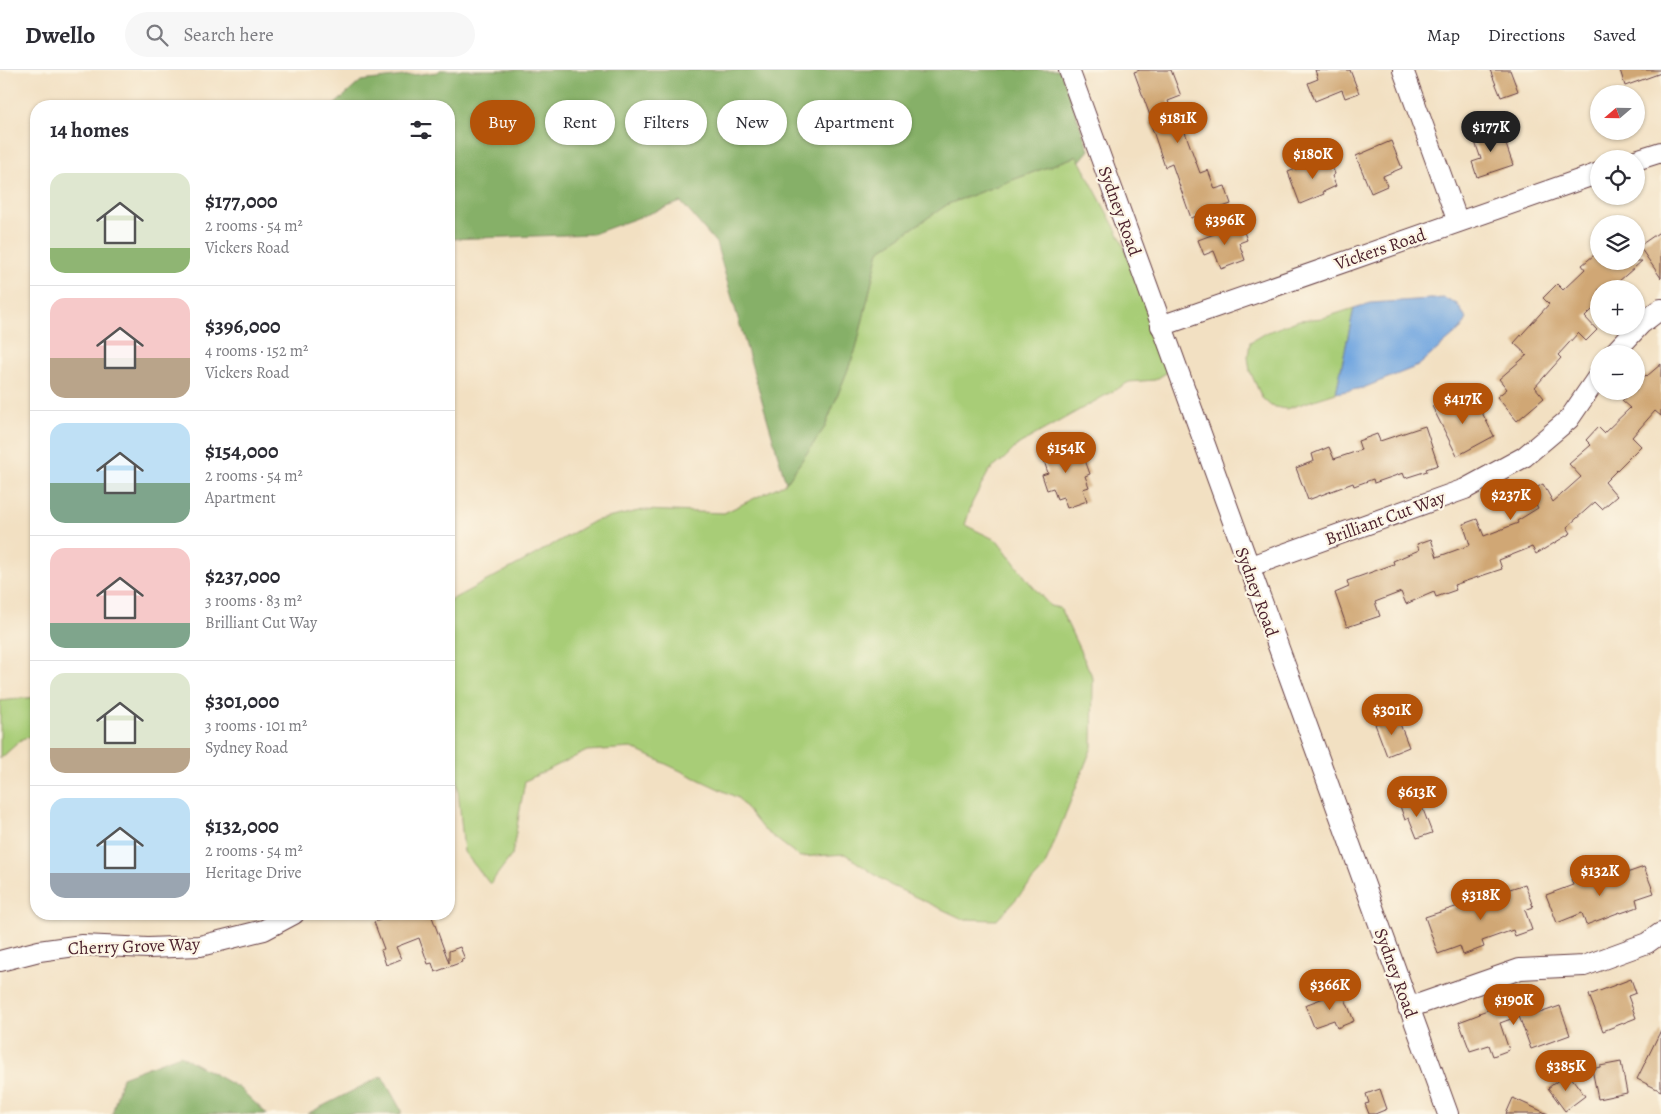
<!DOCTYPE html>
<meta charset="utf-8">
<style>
:root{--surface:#fff;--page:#f7f7f7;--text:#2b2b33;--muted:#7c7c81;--line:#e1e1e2;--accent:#b45309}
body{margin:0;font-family:Alegreya,serif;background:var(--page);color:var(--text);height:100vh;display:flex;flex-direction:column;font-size:19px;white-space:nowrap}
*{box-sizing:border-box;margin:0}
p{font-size:16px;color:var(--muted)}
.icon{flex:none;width:28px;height:28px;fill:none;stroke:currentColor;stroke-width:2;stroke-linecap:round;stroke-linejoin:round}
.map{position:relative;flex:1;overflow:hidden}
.sheet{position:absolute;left:30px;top:30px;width:425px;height:820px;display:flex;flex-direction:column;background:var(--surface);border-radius:20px;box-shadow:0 1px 4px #0004}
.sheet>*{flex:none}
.guide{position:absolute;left:470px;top:30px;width:475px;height:45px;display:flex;gap:10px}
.needle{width:32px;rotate:250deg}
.tools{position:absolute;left:1590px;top:15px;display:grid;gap:10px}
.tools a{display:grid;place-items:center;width:55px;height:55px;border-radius:50%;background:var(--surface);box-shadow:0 1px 4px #0004;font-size:25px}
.price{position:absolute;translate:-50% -42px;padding:0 11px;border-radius:18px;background:var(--accent);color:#fff;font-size:16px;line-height:32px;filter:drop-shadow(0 1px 2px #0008)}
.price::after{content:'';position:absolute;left:50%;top:30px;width:15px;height:11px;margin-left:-8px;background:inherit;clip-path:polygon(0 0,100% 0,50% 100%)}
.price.on{background:#222;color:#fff}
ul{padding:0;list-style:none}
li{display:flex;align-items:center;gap:15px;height:125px;padding:0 20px}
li+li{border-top:1px solid var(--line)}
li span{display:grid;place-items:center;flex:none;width:140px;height:100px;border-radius:15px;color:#555}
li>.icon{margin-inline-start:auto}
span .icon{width:60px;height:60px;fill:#fffc;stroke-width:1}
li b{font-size:21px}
h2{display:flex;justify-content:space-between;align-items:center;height:60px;padding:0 20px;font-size:21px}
.pill{padding:0 18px;border-radius:22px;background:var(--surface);box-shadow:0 1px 4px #0004;font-size:18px;line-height:45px}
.pill.on{background:var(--accent);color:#fff}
header{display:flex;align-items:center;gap:30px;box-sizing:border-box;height:70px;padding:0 25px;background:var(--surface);border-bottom:1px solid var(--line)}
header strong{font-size:24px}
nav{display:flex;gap:28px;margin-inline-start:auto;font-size:18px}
.search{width:350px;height:45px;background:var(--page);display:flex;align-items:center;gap:12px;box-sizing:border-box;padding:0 18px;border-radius:28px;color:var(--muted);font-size:19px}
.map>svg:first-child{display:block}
</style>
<header>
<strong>Dwello</strong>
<div class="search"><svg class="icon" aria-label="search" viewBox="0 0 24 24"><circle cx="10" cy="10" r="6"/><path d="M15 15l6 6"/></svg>Search here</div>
<nav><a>Map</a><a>Directions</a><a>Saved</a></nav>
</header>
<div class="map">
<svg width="1661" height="1044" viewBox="0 0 1661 1044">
<rect width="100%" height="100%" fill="#fcf5e5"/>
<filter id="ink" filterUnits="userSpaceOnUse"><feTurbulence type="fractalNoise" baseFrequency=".02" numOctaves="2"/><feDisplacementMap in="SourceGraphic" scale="10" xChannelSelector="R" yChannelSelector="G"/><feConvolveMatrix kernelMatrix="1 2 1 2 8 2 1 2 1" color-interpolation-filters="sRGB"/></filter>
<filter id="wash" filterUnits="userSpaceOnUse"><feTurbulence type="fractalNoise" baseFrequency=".0096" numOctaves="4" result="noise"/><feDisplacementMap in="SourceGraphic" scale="20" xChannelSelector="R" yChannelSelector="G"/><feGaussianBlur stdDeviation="1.12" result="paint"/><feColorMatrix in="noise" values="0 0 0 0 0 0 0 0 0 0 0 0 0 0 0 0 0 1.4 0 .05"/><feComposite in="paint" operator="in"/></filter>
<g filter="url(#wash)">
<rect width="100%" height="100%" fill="#f2e0c2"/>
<!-- green -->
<path fill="#a8cd77" stroke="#797651" d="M1077 86 1121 169 1150 247 1151 262H1155L1169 301 1155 310 1129 312 1019 374 1004 389 989 401 972 433 965 455 998 471 1029 512 1050 536 1060 538 1093 608 1092 677 1044 798 997 850 963 849 890 815 845 784 800 787 763 759 738 728 632 678 587 681 525 711 512 785 490 814 464 782 457 709 449 708V531L522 492 594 451 643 440 724 443 786 413 825 357 856 279 879 181 948 134Z
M1354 238 1336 323 1286 339 1271 336 1262 328 1250 301 1248 287 1250 272 1265 263 1299 250 1323 248Z
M36 627V664L22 669 0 689V631Z"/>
<!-- forest -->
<path fill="#86b068" stroke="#68684a" d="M440 0H1060L1089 80 1080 91 1077 86 948 134 879 181 856 279 825 357 786 413 716 173 681 132 593 164 449 169V36H333L361 11 438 2Z
M180 985 239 1018 267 1044H112L122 1007Z
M382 1006 401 1040V1044H307Z"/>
<!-- water -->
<path fill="#73a7e0" stroke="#5e6386" d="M1444 228 1457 234 1467 249 1461 259 1418 296 1363 318 1336 323 1354 238 1371 233Z"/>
<g id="blocks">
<!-- building -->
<path fill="#d0a774" d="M1140 0H1171L1181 26 1168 31 1177 56 1182 54 1200 103 1208 100 1215 119 1225 116 1231 134 1191 148 1172 94 1165 97 1150 52 1152 51 1134 2Z
M1315 0H1350L1359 23 1345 28 1342 20 1315 31 1308 13 1318 9Z
M1490 0H1510L1518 21 1501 27Z
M1620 0H1661V3L1625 16Z
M1500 57 1513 95 1477 107 1472 92 1481 89 1473 66Z
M1391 71 1402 98 1383 106 1387 116 1371 123 1356 86Z
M1328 86 1335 104 1332 106 1336 116 1323 122 1324 124 1300 134 1288 102Z
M1241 154 1247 170 1239 173 1245 190 1221 199 1214 181 1204 185 1198 170Z
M1661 161V208L1639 176Z
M1599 181V191H1642L1618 212 1623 219H1599V233L1585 247 1597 260 1586 271 1578 263 1558 285 1561 288 1535 317 1544 328 1517 351 1497 327 1507 319 1499 309 1527 285 1514 273 1549 234 1543 228 1557 214 1563 220 1585 199 1582 195Z
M1661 294V346L1655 341 1632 367 1641 376 1605 412 1617 426 1602 439 1595 432 1567 457 1571 463 1536 484 1532 477 1499 490 1502 499 1454 515 1456 520 1436 527 1434 522 1406 534 1401 522 1375 532 1380 546 1347 557 1335 523 1349 517 1347 511 1394 494 1393 491 1419 480 1417 474 1431 469 1437 487 1470 475 1463 454 1477 449 1484 466 1518 453 1517 451 1538 438 1529 422 1543 414 1553 432 1581 407 1569 394 1591 375 1586 370 1598 357 1604 363 1630 338 1622 331 1631 321H1636V315L1646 305 1647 306Z
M1450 327 1456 338 1475 329 1494 366 1457 386 1432 336Z
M1425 356 1438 395 1426 399 1427 401 1405 408 1403 403 1374 413 1373 409 1354 416 1353 413 1308 430 1296 398 1314 391 1312 384 1329 377 1334 389 1361 380 1358 371 1377 364 1380 371Z
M1066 371 1070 382 1076 380 1080 392 1085 390 1090 404 1085 406 1089 417 1083 419 1087 431 1067 438 1063 427 1057 429 1053 418 1047 420 1042 405 1048 403 1044 391 1049 389 1045 378Z
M1397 646 1409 677 1387 686 1375 654Z
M1419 729 1432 763 1417 768 1409 748 1405 750 1400 736Z
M1644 797 1654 823 1636 829 1638 837 1621 843 1620 842 1586 855 1582 843 1557 853 1546 825 1573 815 1571 809 1588 803 1592 815Z
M1525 814 1533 837 1525 840 1532 860 1515 866 1513 860 1482 871 1484 877 1463 885 1460 876 1438 884 1425 847Z
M398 844H431L449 893V881L460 877 465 889 461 890 462 892 435 902 432 893 428 894 419 868 396 877 401 889 386 895 381 880 384 879 374 852Z
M1631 909 1636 923 1628 926 1636 948 1603 961 1589 925Z
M1342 921 1354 951 1337 958 1334 950 1314 957 1305 935Z
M1527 926 1534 945 1560 936 1570 965 1531 979 1519 946 1500 953 1509 980 1493 986 1489 975 1470 981 1459 952 1480 944 1479 943Z
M1661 960V1021L1637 1009Z
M1621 992 1627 1023 1598 1029 1592 999 1600 997V996Z
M1568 1003 1585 1026 1565 1041 1548 1018Z
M1380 1019 1387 1039 1375 1044H1369L1365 1034 1369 1033 1366 1024Z
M1513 1028 1548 1044H1506Z"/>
</g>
</g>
<g filter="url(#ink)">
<use href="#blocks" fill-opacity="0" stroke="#633c42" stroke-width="1"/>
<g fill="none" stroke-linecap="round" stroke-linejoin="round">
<!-- minor casing -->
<g stroke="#633c42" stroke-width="22">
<path id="minor" d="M1069 0 1448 1044
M1403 0 1458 152
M1636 90 1661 82
M1161 256 1599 103
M1613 284 1641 254 1661 239
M1248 497 1465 419 1524 387 1569 349 1599 305
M0 891 39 881 82 875 148 878 200 876 264 860 294 844
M1408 938 1520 899 1584 896 1647 873 1661 863"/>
</g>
<!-- minor -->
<use href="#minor" stroke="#fff" stroke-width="20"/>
</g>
</g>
<g text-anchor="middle" stroke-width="4.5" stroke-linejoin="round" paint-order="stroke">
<!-- street labels -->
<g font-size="18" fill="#4a1f2b" stroke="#fcf5e5">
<text transform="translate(1120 141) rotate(70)" y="6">Sydney Road</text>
<text transform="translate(1380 179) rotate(-19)" y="6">Vickers Road</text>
<text transform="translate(1385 448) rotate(-20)" y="6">Brilliant Cut Way</text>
<text transform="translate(1257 522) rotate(70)" y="6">Sydney Road</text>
<text transform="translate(134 876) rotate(-2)" y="6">Cherry Grove Way</text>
<text transform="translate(1396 903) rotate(70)" y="6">Sydney Road</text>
</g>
</g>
</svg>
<div class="tools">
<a><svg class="needle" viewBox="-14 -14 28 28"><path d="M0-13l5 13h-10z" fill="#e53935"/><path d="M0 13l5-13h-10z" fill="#7c7c81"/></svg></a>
<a><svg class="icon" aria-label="locate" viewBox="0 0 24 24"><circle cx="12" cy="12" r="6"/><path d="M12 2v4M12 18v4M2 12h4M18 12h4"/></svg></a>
<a><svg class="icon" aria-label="layers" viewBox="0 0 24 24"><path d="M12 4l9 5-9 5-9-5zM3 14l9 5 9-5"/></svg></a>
<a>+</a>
<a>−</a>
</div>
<b class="price" style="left:1178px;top:74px">$181K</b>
<b class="price on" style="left:1491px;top:83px">$177K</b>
<b class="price" style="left:1313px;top:110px">$180K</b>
<b class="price" style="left:1225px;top:176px">$396K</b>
<b class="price" style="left:1463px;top:355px">$417K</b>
<b class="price" style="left:1066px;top:404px">$154K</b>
<b class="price" style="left:1511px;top:451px">$237K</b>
<b class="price" style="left:1392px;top:666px">$301K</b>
<b class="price" style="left:1417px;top:748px">$613K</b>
<b class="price" style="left:1600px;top:827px">$132K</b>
<b class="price" style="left:1481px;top:851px">$318K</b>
<b class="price" style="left:1330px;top:941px">$366K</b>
<b class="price" style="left:1514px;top:956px">$190K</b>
<b class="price" style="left:1566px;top:1022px">$385K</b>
<div class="guide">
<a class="pill on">Buy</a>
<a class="pill">Rent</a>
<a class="pill">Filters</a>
<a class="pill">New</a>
<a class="pill">Apartment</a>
</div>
<section class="sheet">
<h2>14 homes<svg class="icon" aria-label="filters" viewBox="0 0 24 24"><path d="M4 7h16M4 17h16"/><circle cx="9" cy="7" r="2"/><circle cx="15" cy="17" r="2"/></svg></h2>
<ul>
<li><span style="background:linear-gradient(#dfe7d0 75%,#8fb573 0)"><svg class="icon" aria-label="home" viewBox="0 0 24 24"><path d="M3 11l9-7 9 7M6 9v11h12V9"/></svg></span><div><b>$177,000</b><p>2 rooms · 54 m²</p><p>Vickers Road</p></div></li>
<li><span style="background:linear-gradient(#f6c9c9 60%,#b9a48a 0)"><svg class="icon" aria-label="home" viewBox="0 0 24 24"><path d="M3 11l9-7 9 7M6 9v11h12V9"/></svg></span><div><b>$396,000</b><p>4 rooms · 152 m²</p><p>Vickers Road</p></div></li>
<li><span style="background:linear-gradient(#bfe0f5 60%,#7fa58c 0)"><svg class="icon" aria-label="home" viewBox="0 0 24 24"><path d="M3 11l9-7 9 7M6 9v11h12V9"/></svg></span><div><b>$154,000</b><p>2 rooms · 54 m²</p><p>Apartment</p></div></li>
<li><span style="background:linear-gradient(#f6c9c9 75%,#7fa58c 0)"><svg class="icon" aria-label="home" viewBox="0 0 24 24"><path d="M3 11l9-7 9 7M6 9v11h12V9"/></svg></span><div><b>$237,000</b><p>3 rooms · 83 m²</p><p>Brilliant Cut Way</p></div></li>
<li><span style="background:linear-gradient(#dfe7d0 75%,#b9a48a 0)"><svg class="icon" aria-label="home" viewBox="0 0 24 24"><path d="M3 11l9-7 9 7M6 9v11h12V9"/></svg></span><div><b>$301,000</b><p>3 rooms · 101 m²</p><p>Sydney Road</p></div></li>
<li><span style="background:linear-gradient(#bfe0f5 75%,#9aa5b1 0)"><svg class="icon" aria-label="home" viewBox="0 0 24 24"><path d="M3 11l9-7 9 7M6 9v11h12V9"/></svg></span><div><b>$132,000</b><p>2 rooms · 54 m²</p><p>Heritage Drive</p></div></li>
</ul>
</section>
</div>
